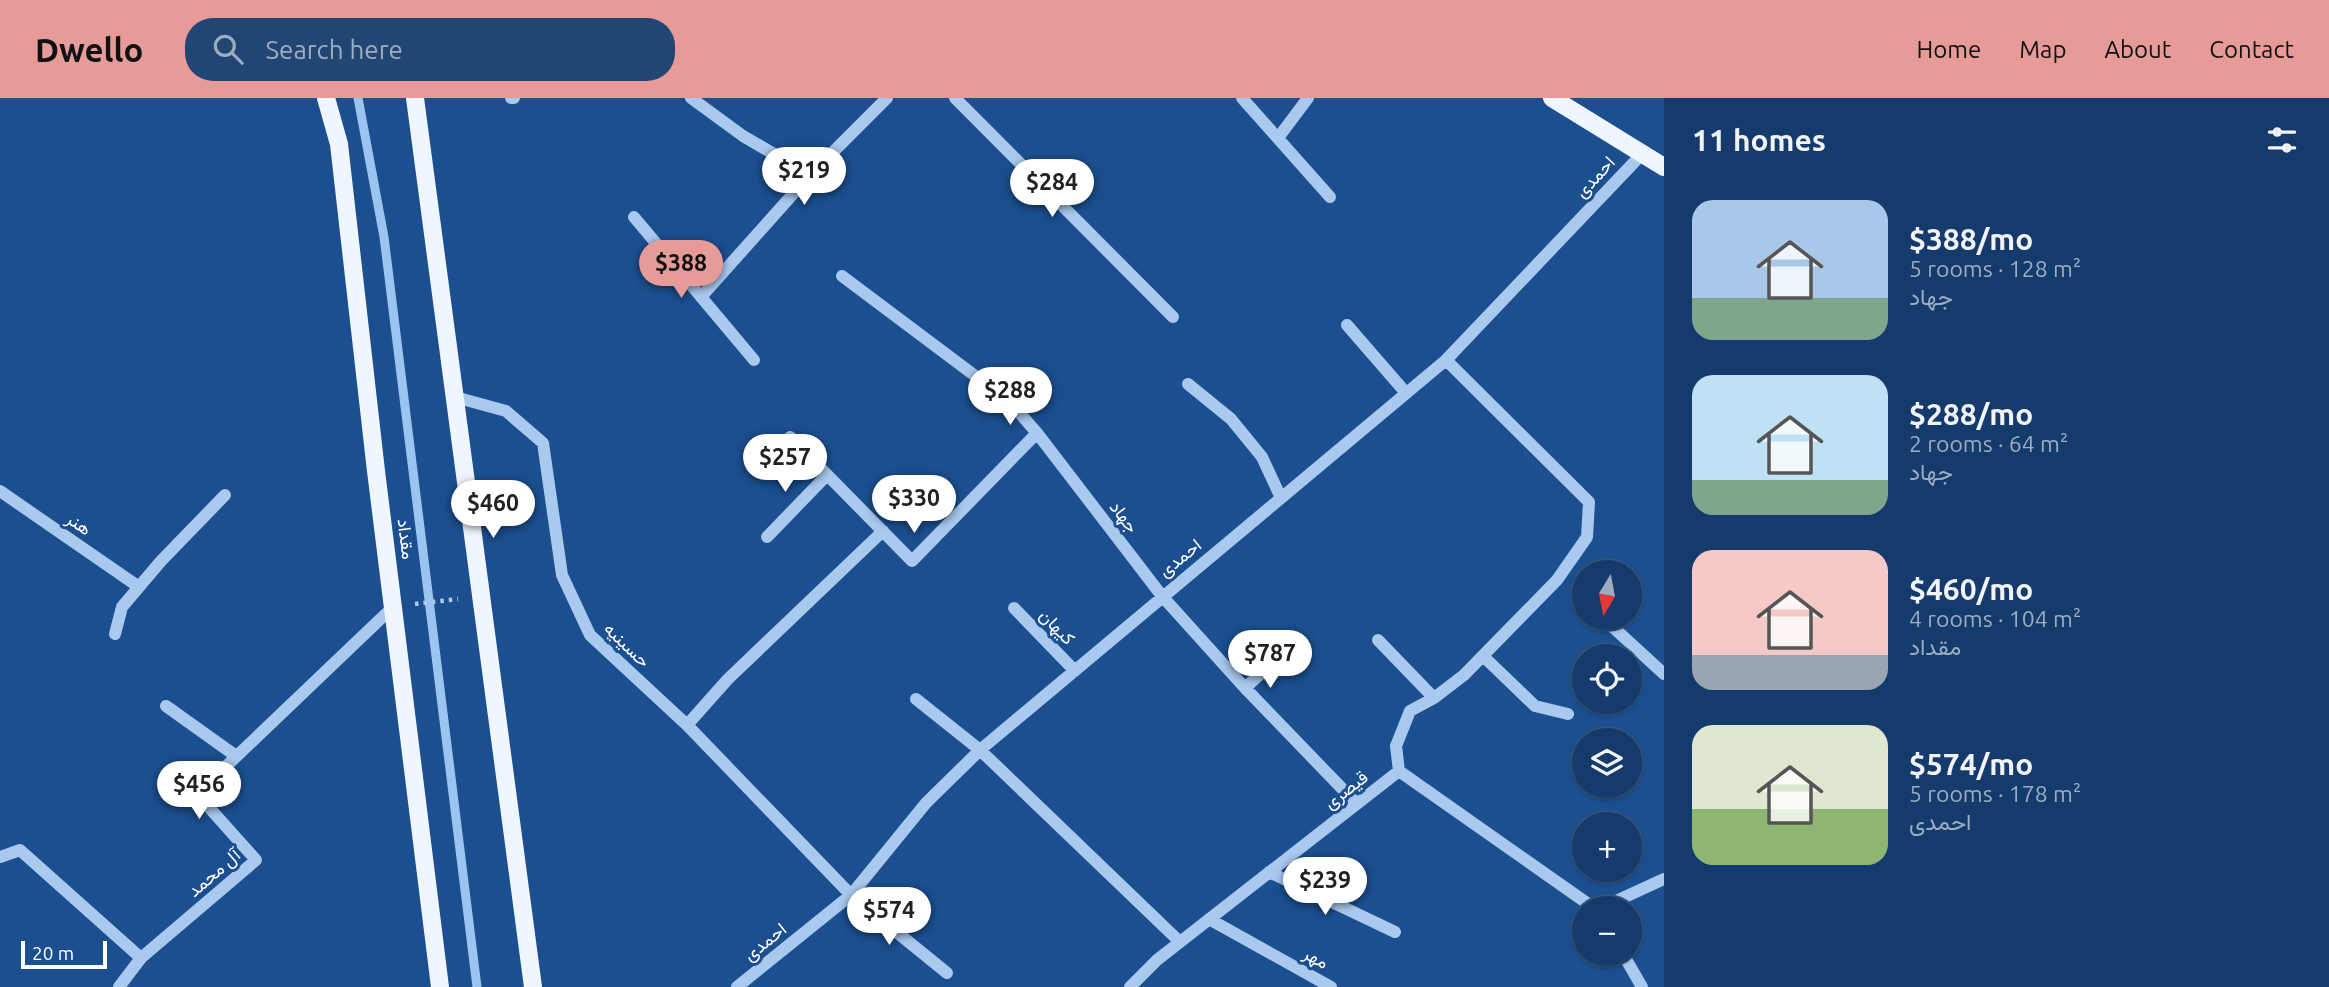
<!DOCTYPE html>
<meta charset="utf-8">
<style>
:root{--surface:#143b6b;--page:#214673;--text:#f1f3f6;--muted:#9dadc1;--line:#33557e;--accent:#e69b98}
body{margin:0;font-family:Ubuntu,Vazirmatn,sans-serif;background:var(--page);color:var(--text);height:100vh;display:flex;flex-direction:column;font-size:26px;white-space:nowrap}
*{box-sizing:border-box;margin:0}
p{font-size:23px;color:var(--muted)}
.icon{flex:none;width:38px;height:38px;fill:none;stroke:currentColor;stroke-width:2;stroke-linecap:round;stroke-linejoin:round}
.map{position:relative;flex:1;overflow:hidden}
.panel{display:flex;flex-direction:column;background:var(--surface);width:665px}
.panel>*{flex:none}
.needle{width:46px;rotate:190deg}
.buttons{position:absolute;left:1572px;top:462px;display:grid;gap:14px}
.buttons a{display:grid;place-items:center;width:70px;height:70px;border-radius:50%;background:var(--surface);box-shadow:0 2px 5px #0004,0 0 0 2px var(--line);font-size:35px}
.scale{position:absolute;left:21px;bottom:18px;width:86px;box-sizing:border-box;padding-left:7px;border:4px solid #fff;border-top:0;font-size:19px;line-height:24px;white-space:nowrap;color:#fff;-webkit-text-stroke:5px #1b4f8f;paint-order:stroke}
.price{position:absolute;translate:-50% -60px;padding:0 16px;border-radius:24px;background:#fff;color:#222;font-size:23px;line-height:46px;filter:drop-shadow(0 2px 4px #0008)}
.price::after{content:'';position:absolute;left:50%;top:42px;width:21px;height:16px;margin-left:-10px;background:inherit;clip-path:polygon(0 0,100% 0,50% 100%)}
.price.on{background:var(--accent);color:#111}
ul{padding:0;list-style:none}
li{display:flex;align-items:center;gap:21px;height:175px;padding:0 28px}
li span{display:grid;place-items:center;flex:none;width:196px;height:140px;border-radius:21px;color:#555}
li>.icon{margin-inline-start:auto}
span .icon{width:84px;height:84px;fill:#fffc;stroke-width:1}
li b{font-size:30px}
h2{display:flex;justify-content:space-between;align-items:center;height:84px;padding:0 28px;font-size:30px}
header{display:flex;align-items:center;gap:42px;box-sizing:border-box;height:98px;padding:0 35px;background:var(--accent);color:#111}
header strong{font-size:33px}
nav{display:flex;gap:38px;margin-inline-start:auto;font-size:24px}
.search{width:490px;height:63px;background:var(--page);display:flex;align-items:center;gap:18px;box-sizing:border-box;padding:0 24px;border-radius:28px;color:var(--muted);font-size:26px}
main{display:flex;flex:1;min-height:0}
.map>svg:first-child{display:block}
</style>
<header>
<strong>Dwello</strong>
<div class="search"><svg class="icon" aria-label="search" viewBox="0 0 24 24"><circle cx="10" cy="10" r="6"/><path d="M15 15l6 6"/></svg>Search here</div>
<nav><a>Home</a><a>Map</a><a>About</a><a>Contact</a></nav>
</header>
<main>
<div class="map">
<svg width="1664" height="889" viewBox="0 0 1664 889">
<rect width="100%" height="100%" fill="#1b4f8f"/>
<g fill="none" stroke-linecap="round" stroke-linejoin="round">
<!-- stream -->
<path stroke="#9cc4f0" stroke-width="9" d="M358 0 384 139 477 889"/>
<!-- path -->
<path stroke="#a9c9ee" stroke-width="4.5" stroke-dasharray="3.5 5" stroke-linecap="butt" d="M415 506 458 501"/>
<!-- minor -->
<path stroke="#a9c9ee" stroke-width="12" d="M511 0H514
M691 0 743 38 810 77
M955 0 1173 219
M1242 0 1330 99
M1278 40 1308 0
M634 119 754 262
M842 178 1010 304 1037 335 1162 498 1245 590 1357 706
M701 199 810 77 887 0
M1347 227 1406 295
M1188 286 1231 321 1262 359 1281 400
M455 299 506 313 543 345 562 477 590 537 687 627 851 797 947 875
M790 339 912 463 1037 335
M0 393 139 489
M767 439 827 377
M1014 510 1075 573
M1603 520 1664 576
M115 536 122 509 161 463 225 397
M1378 542 1434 600
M1483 558 1535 608 1568 616
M1245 590 1296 543
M916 601 980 652 1180 844
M166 608 236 658
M687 627 728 581 883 433
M1399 673 1396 648 1410 613 1434 600 1464 577 1557 482 1587 439 1589 404 1446 262
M0 759 20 752 141 860 256 762 197 696 393 509
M1269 774 1395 834
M1601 810 1664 781
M1209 821 1331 889
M1623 856 1642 889
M119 889 141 860
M737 889 851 797 926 705 980 652 1446 262 1642 56
M1130 889 1157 862 1399 673 1594 810"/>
<!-- major -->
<path stroke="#f0f6ff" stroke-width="18" d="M326 0 339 46 376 373 440 889
M415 0 533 889
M1552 0 1664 69"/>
</g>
<g text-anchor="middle" stroke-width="6" stroke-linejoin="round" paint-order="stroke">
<!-- street labels -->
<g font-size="18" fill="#fff" stroke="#1b4f8f">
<text transform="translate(1595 79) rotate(-47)" y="6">احمدی</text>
<text transform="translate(1124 419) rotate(53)" y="6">جهاد</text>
<text transform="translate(79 426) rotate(35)" y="6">هنر</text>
<text transform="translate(406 441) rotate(83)" y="6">مقداد</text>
<text transform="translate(1180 460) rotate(-39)" y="6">احمدی</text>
<text transform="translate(1057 529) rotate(46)" y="6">کیهان</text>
<text transform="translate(627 547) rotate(44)" y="6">حسینیه</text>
<text transform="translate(1346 692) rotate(-38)" y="6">قیصری</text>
<text transform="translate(214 775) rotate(-41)" y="6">آل محمد</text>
<text transform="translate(765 844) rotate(-39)" y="6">احمدی</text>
<text transform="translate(1316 860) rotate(29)" y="6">مهر</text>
</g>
</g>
</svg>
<div class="buttons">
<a><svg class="needle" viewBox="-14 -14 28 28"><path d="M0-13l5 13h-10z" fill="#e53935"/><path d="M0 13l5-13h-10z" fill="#9dadc1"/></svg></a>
<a><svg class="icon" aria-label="locate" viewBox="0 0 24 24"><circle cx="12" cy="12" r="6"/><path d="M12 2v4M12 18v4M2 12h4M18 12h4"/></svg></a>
<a><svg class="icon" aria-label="layers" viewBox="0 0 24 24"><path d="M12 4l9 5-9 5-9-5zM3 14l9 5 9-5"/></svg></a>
<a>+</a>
<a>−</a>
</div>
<div class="scale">20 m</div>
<b class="price" style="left:804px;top:109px">$219</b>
<b class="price" style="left:1052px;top:121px">$284</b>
<b class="price on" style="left:681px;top:202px">$388</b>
<b class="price" style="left:1010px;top:329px">$288</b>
<b class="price" style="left:785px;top:396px">$257</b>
<b class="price" style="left:914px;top:437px">$330</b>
<b class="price" style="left:493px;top:442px">$460</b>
<b class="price" style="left:1270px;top:592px">$787</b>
<b class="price" style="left:199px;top:723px">$456</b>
<b class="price" style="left:1325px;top:819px">$239</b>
<b class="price" style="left:889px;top:849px">$574</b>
</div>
<section class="panel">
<h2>11 homes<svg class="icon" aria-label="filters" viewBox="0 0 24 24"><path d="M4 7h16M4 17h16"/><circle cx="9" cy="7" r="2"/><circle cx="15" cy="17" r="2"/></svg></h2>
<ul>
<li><span style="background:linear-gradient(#a9c7e8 70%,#7fa58c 0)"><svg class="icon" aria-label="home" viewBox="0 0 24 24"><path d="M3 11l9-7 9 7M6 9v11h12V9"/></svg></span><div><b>$388/mo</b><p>5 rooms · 128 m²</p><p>جهاد</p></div></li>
<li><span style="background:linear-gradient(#bfe0f5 75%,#7fa58c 0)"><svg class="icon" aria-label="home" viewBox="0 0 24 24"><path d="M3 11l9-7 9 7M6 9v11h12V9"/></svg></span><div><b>$288/mo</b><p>2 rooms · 64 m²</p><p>جهاد</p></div></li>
<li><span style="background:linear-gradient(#f6c9c9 75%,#9aa5b1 0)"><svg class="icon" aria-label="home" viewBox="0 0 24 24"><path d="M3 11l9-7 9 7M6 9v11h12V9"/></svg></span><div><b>$460/mo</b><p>4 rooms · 104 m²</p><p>مقداد</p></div></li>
<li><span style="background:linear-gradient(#dfe7d0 60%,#8fb573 0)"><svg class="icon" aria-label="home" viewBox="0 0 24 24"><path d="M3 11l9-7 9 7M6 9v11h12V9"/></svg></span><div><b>$574/mo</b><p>5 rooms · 178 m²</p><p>احمدی</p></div></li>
</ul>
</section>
</main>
